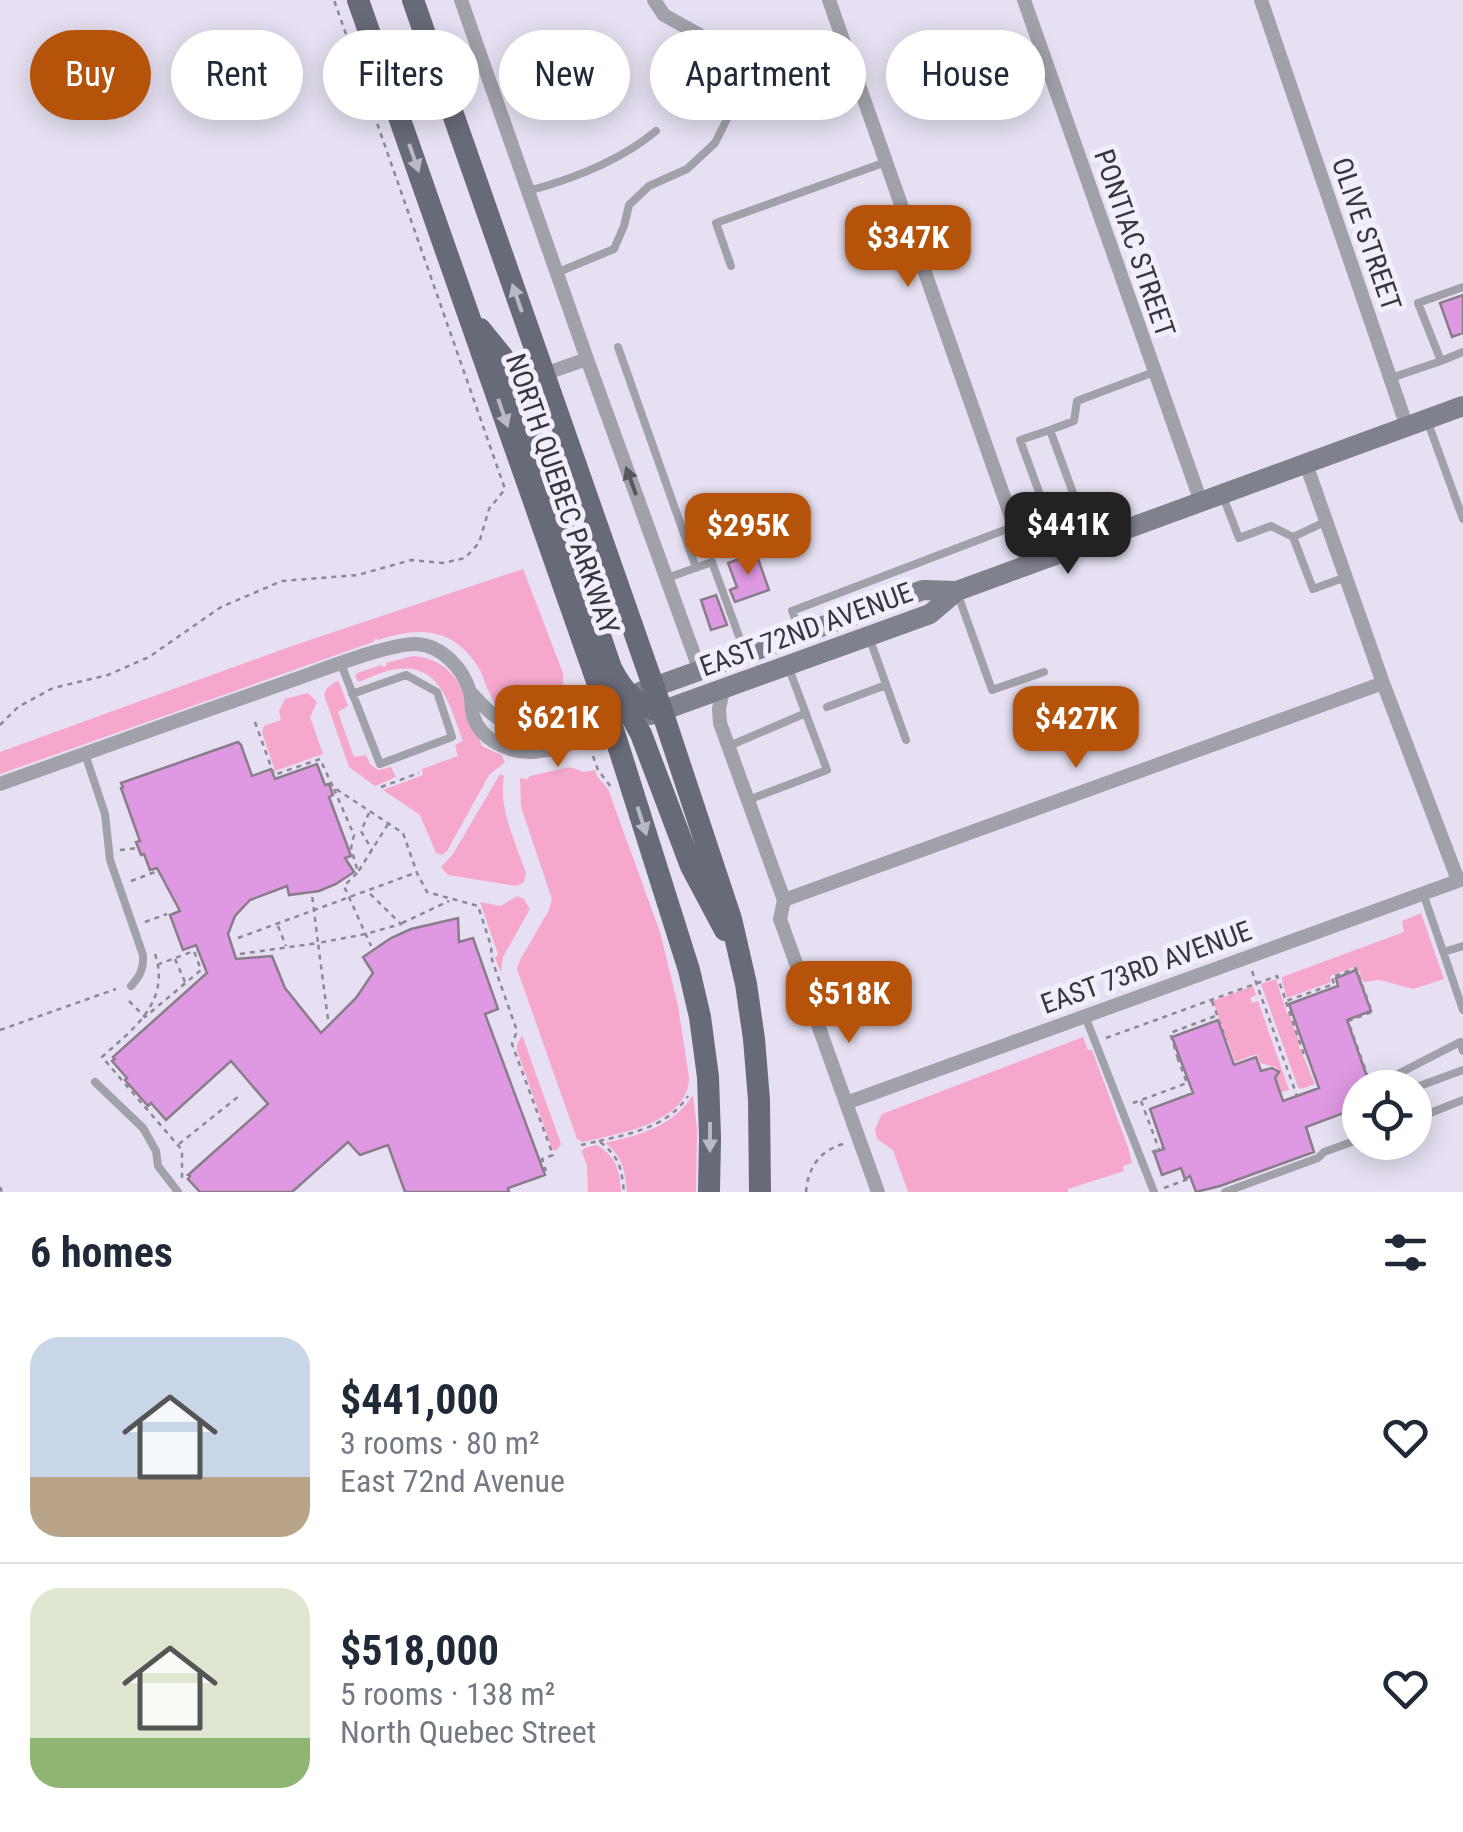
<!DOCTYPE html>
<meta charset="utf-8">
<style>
:root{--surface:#fff;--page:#f2f2f3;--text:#1f2937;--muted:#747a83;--line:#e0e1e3;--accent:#b45309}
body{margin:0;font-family:"Roboto Condensed",sans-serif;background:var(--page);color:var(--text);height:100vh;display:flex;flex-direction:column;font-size:38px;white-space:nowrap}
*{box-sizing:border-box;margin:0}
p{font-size:32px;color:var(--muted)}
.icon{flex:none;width:55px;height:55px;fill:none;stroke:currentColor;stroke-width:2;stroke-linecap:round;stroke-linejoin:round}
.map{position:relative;height:1192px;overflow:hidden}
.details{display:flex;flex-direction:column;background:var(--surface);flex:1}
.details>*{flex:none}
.top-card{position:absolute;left:30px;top:30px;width:1405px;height:90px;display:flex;gap:20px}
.tools{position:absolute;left:1342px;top:1070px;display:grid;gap:20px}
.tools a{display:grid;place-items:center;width:90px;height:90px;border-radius:50%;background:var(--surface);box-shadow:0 5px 25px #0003;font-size:50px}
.price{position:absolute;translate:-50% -85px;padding:0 22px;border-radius:20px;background:var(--accent);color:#fff;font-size:32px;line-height:65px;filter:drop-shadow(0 2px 5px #0008)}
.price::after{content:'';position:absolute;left:50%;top:60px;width:30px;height:22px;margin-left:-15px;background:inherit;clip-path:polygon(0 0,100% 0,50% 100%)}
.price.on{background:#222;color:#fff}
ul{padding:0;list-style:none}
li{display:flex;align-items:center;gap:30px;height:250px;padding:0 30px}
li+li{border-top:2px solid var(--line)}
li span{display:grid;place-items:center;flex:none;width:280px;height:200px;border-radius:30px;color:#555}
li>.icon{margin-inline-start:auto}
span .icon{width:120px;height:120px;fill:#fffc;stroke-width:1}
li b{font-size:42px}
h2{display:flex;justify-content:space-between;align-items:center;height:120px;padding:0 30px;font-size:42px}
.tag{padding:0 35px;border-radius:45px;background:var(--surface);box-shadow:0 5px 25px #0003;font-size:35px;line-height:90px}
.tag.on{background:var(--accent);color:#fff}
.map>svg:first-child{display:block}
</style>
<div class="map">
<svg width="1463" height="1192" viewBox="0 0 1463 1192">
<rect width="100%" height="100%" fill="#e6e0f2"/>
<!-- grass -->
<path fill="#f5a8cb" d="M523 569 563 673V683L571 704 557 712 556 710C532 722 504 726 490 694 485 685 483 674 477 665 451 626 417 627 378 640L376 638 373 642 0 774V752L292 646Z
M413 656C463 660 468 706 482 746L501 755 505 762 489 775 447 851 442 855 436 853 420 815 383 790 423 775 422 769 458 756 455 745 463 741C451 709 441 663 398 669 385 670 371 677 359 682L355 677 357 673 381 665 383 667 386 666V663Z
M336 681 339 682 348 706 338 712 354 757 366 755 370 764 378 770 391 767 396 777 375 786 349 767 324 695 327 688Z
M308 693 317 702 310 717 323 754 275 771 262 732 264 726 281 720 279 711 285 699Z
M570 767 584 772 595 770 597 776 608 789 660 932 678 1006 689 1077C689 1124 616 1134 583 1142L577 1139 517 969 520 960 549 910 552 899 521 807 520 778 527 779 530 776Z
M500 774 504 776C498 809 516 843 526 873L524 882 517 886 448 875 441 867 453 854Z
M517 896 524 899 530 909 503 957 501 972 495 958 498 954 480 902 501 906Z
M1421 913 1444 979 1413 989 1380 980 1363 982 1357 966 1330 976 1331 982 1287 998 1282 981V977L1404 932 1402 921Z
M1276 979 1287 1014H1289L1300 1043 1298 1044 1315 1084 1301 1089 1298 1087 1261 984Z
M1253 986 1256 995 1250 998 1252 1003 1258 1001 1289 1090 1281 1092 1276 1079 1278 1074 1276 1067 1260 1063 1257 1054 1235 1062 1213 1001Z
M522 1035 561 1144 556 1151 552 1149 517 1050V1045Z
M1083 1037 1088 1050H1092L1128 1147 1132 1163 1123 1166 1124 1171 1068 1189V1192H908L893 1150 877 1139 875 1129 882 1114Z
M693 1095 697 1129 696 1192H627C625 1171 623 1156 605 1143 641 1135 672 1127 693 1095Z
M597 1145C616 1157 620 1170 621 1192H588L587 1166 582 1152 584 1148Z"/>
<!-- building -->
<path fill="#df98e2" stroke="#8a7d8a" stroke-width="2.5" d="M1463 295V333L1452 337 1440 303Z
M756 553 769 590 735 602 730 590 737 587 728 563Z
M716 595 727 625 711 630 701 600Z
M238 742 241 745 252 776 271 769 275 779 317 764 325 785 329 784 333 795 329 797 351 856 345 858 354 872 336 884 319 891 289 895 287 886 250 900 235 916 228 934 236 959 272 956 285 988 321 1033 356 998 373 973 363 957 391 938 411 929 458 918 459 942 473 938 498 1009 485 1014 545 1175 508 1188 509 1192H405L388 1145 360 1155 348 1142 292 1192H200L188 1179 190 1176 188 1175 268 1104 231 1061 166 1120 151 1103 148 1106 125 1080 127 1078 112 1061 115 1059 113 1057 207 973 196 945 183 950 170 915 180 911 157 868 150 870 144 854 141 855 136 842 140 841 121 788 123 787 121 783Z
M1356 970 1371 1011 1347 1020 1371 1088H1360V1107L1306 1127 1314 1152 1220 1186 1196 1192 1190 1176 1185 1179 1181 1168 1162 1175 1154 1152 1164 1149 1150 1109 1193 1093 1172 1037 1218 1020 1234 1065 1256 1057 1261 1071 1272 1068 1279 1072 1275 1078 1283 1101 1297 1096 1319 1088 1289 1004 1338 986 1336 978Z"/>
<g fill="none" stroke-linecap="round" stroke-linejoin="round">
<!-- path -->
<path stroke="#8c8894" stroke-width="2.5" stroke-dasharray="5 5" stroke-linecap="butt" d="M255 722 274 775 320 759 333 787 403 833 417 873 427 892 478 906 491 946 492 960 517 1031 512 1044 553 1155 542 1159 546 1171
M0 725 18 707 53 688 108 675 149 657 221 607 282 581 358 575 411 560 443 563 465 558 479 543 489 509 505 489 334 0
M593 756 598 770 611 787
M381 787 419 773
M334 789 354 835 351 848 358 872 388 824
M369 813 361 831 372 850
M120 850 138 848
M357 873 344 886 371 946
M131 881 155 872
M145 922 167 914
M402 923 449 901
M278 926 286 946
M238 938 415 873
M155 954C171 1002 133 1029 102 1057L182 1150V1179
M240 954 318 943 312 895
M175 959 185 982
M1252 971 1297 1096
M129 1001 145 1017 201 970 194 951 159 964
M1212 1001 1226 1040
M1286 1002 1304 1055 1307 1054
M328 1019 318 943 366 934 401 924 367 891
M0 1030 116 989
M1106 1038 1277 976 1286 1001 1334 984 1332 977 1356 968 1372 1012 1348 1021 1372 1088
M1178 1059 1170 1033 1218 1015
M1141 1101 1159 1149
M1133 1103 1187 1083 1178 1059
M599 1141C633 1133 667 1127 688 1096
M179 1144 239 1096
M581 1145 599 1141C620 1158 621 1166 624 1192
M1152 1152 1164 1147
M0 1187 2 1192
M1164 1188 1191 1178
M806 1192C808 1168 819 1151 843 1144"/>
<!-- lane -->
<path stroke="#a0a1a9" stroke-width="8" d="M528 191C573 179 620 161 656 131
M731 266 716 223 886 162
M556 273 614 249 624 226 629 205 649 186 687 169 715 143 754 65
M618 347 696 568
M1441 361 1463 352
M1391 378 1441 361 1418 303 1463 287
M1427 420 1463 519
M1050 430 1074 421 1077 401 1154 372
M1222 494 1239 538 1271 526 1293 537
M1076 501 1050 430 1020 440 1046 511 1076 501 1091 542
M1327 521 1293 537 1313 589 1346 577
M667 578 712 562 744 650
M958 595 992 690 1044 672
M801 632 792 611 1015 526
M869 637 906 740
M341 664 380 764 452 737 437 692 406 675 352 694
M827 707 886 685
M729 746 806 713
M85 754 105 814 110 860 143 955C144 969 140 976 131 986
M748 800 827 770 788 666
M1423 893 1463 1010
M1443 952 1463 946
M1085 1016 1154 1192
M95 1082 143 1128 156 1151 158 1166 178 1192
M1398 1088 1394 1076 1460 1042 1463 1051
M1414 1088 1463 1070
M1415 1119 1463 1100
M1225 1192 1318 1158 1324 1152 1360 1139"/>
<!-- street -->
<path stroke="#a0a1a9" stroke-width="14" d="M461 0 587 359 700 671
M654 0 664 15 754 65H765L842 38
M829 0 1028 565
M1024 0 1201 502
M1261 0 1407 427
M544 374 587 359
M1306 464 1383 683 1458 880
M723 690 719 709 720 723 784 900
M471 693C478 700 486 710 495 716 528 739 572 716 605 704
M0 784C98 749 195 714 293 680 322 670 390 643 417 644 443 646 463 669 470 692 472 699 471 708 473 715 479 739 509 753 533 752 560 750 587 737 612 728
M784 900 1383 683
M784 900 780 919 878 1192
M846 1103 1463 879"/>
<!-- secondary -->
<path stroke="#7f818c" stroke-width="20" d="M640 692 923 590 957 591 1463 406
M650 715 930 614 957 591"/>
<!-- primary -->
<path stroke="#676a77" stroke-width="22" d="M358 0 605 704 689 970 700 1017 708 1077 710 1137 709 1192
M413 0 662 711 731 919 746 984 754 1039 759 1100 760 1192
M480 329 502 356 511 375 611 668C623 691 636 707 662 711
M611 706 630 714 641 734 691 866 725 930"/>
</g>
<!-- one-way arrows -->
<defs><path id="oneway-solid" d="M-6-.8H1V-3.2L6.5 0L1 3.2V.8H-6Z" transform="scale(2.5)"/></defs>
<g fill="#bbb9c7">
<use href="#oneway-solid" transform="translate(414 158) rotate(71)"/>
<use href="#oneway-solid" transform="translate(517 298) rotate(-109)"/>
<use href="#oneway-solid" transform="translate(503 413) rotate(71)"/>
<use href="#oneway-solid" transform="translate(642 821) rotate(72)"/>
<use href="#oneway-solid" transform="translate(710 1137) rotate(90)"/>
</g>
<use fill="#58575e" href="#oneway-solid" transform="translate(631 481) rotate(-110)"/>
<g text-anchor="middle" stroke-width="10" stroke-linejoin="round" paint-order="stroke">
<!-- street labels -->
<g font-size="28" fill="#39373e" stroke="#f3eefc">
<text transform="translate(1367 234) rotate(71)" y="10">OLIVE STREET</text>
<text transform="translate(1135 243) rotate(71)" y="10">PONTIAC STREET</text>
<text transform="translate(563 494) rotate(71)" y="10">NORTH QUEBEC PARKWAY</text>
<text transform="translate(806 629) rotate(-20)" y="10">EAST 72ND AVENUE</text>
<text transform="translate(1146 967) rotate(-20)" y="10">EAST 73RD AVENUE</text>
</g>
</g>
</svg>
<div class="tools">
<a><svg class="icon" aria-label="locate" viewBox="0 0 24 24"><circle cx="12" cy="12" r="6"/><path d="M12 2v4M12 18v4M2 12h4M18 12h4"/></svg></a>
</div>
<b class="price" style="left:908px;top:290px">$347K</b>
<b class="price on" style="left:1068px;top:577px">$441K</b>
<b class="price" style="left:748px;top:578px">$295K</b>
<b class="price" style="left:558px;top:770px">$621K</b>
<b class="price" style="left:1076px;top:771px">$427K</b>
<b class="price" style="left:849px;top:1046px">$518K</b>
<div class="top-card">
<a class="tag on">Buy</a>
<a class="tag">Rent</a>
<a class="tag">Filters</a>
<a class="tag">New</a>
<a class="tag">Apartment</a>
<a class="tag">House</a>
</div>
</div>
<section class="details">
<h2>6 homes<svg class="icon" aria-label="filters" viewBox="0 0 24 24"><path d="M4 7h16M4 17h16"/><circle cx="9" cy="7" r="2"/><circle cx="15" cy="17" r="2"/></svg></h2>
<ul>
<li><span style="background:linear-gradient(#c9d6e8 70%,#b9a48a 0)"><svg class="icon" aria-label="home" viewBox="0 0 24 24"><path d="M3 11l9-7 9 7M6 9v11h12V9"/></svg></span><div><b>$441,000</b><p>3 rooms · 80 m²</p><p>East 72nd Avenue</p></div><svg class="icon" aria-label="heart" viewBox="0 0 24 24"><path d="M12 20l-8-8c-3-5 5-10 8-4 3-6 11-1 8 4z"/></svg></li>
<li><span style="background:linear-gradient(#dfe7d0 75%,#8fb573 0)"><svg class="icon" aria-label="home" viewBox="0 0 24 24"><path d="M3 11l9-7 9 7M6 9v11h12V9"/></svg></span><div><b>$518,000</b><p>5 rooms · 138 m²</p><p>North Quebec Street</p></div><svg class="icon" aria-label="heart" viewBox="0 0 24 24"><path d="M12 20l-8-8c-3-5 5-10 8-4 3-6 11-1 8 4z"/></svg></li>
</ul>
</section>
